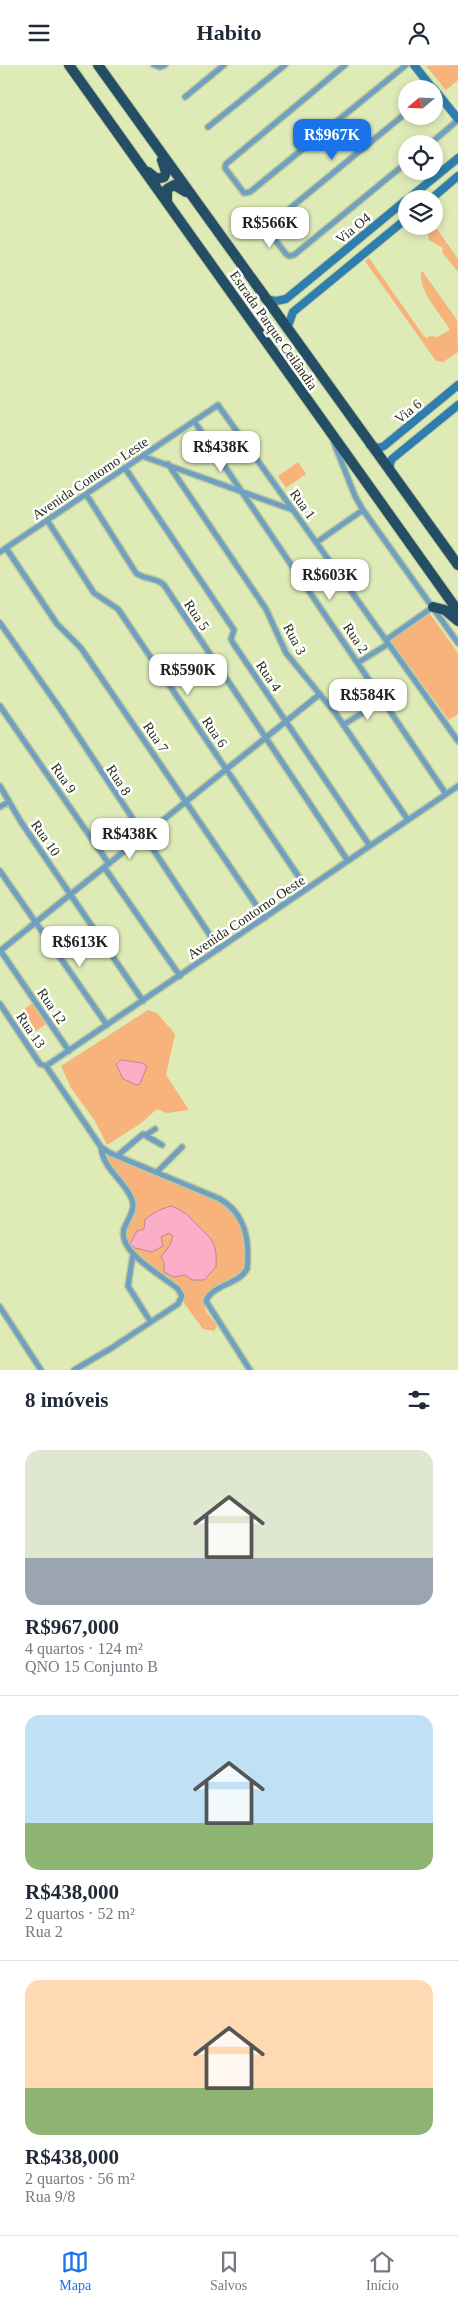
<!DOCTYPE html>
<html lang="pt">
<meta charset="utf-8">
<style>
:root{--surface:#fff;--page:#f6f6f7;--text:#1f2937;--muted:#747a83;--line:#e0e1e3;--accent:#1a73e8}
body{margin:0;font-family:"Times New Roman",serif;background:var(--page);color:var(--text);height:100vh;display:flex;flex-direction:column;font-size:19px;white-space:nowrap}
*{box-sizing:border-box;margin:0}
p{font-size:16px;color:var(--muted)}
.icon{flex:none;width:28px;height:28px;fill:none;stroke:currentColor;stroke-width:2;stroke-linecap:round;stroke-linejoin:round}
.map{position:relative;height:1305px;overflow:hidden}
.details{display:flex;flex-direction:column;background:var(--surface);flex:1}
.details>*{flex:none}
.needle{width:32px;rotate:251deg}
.tools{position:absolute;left:398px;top:15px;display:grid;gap:10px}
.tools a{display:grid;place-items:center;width:45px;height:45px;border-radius:50%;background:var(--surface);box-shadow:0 2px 8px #0003;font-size:25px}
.price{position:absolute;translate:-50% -42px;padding:0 11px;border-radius:10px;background:#fff;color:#222;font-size:16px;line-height:32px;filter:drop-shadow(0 1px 2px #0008)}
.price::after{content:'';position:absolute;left:50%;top:30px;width:15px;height:11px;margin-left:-8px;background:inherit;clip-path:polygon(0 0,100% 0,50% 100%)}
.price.active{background:var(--accent);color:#fff}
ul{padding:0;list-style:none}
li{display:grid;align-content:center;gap:10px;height:265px;padding:0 25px}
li+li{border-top:1px solid var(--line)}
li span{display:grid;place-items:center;height:155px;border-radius:15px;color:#555}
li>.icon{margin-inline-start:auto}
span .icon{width:90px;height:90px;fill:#fffc;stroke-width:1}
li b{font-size:21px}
h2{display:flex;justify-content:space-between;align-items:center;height:60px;padding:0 25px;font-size:21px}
header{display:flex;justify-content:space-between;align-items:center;height:65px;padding:0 25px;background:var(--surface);font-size:22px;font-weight:700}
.dock{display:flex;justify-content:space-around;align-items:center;height:70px;border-top:1px solid var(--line);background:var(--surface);font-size:14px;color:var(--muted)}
.dock a{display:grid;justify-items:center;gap:2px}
.dock .active{color:var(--accent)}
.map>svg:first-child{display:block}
</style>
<header><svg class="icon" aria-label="menu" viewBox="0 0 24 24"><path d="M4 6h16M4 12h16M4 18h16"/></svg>Habito<svg class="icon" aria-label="person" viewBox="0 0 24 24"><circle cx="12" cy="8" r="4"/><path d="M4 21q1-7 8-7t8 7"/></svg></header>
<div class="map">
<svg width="458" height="1305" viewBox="0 0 458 1305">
<rect width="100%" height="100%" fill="#deebb7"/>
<!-- green -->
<path fill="#f8b27b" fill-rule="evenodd" d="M458 0V15L446 25 426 1Z
M431 161 437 164 458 194V207L442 187 443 183 429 175 428 168Z
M369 193 423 270 426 273 430 271 437 272 450 265C440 247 419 228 421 207H423L457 255 458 287 443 297 436 296 365 196Z
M298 397 306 409 286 423 278 411Z
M428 546 458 588V649L449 655 391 576Z
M34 937 48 958 26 972 13 952Z
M148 945 157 948 175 969 166 1010 189 1045 167 1048 157 1044 140 1059 107 1080 95 1056 71 1023 61 1001ZM121 995 142 998 147 1001 142 1015 116 997Z
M101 1082 230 1140 245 1166 247 1204 208 1230 205 1245 217 1261 214 1266 203 1264 181 1234V1227L133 1189 124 1177 133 1136 107 1101Z"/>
<!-- water -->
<path fill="#fbaec7" stroke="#bc8792" d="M121 995 142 998 147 1001 140 1019 137 1020 123 1014 116 999Z
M171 1141C183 1145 188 1150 196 1159 213 1176 217 1176 216 1202L204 1215H192L185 1210 174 1212 164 1207V1197L161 1192 170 1180 173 1171 169 1168 161 1172 163 1181 152 1187 135 1183 130 1179 137 1166 144 1164 145 1154 159 1145Z"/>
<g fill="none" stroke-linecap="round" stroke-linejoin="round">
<!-- minor casing -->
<g stroke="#bdc99a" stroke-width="8">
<path id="minor" d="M154 0 160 2 165 0
M345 0 226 99 225 103 244 128 250 127 406 0
M185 32 224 0
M406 48 271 159 269 167 286 189 289 191 294 190 406 98
M208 62 285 0
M430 79 458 55
M429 106 434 113
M194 356 446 729
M334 378 355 431 363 445 458 578
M142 391 293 445
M168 399 266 544 286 588 336 649 408 755
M125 403 234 565 231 574 233 578 370 781
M86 429 136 508C145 515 156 512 164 520L348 796
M47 455 94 528 118 544 307 824
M317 477 363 445
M6 483 57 559 81 583 265 853
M0 487 218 340 458 676
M0 558 61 645 219 884
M386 575 433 542
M359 597 388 579
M0 641 109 799
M343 660 383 635
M0 721 21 757 143 936
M0 742 8 737
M104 802 180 911
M0 806 107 960
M0 885 69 986
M0 886 320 629
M0 939 40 999 46 1001 101 1082 110 1088 220 1134C246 1149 250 1176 247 1204 238 1220 213 1219 206 1236L250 1305
M46 1001 458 721
M146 1070 155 1064
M117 1091 143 1069 162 1080
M157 1107 182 1082
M133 1189 128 1221 150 1256
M0 1242 41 1305
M74 1305 110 1284 178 1239 182 1231 178 1224C163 1211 117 1187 124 1164 127 1155 136 1145 132 1135 125 1115 103 1105 101 1082"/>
</g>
<!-- secondary casing -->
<g stroke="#bdc99a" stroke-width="10">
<path id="secondary" d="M414 0 433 24
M434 24 458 54
M408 134 458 93
M431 134 458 111
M265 234 276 236 286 234 406 135
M287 264 293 247 406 154
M370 380 379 383 384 381 458 320
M390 407V398L392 394 458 340"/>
</g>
<!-- motorway casing -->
<g stroke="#bdc99a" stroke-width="12">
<path id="motorway" d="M69 0 458 546
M98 0 458 500
M148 107 157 114 164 112 166 107 162 95
M167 137V124L174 120 186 127
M433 542 445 545 458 556"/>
</g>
<!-- minor -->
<use href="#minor" stroke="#70a0c1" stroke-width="5"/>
<!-- secondary -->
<use href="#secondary" stroke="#2d7eae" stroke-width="8"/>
<!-- motorway -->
<use href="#motorway" stroke="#244d66" stroke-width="10"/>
</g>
<g text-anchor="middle" stroke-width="5" stroke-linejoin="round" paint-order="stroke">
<!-- street labels -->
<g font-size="14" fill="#282c18" stroke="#fff">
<text transform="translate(353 163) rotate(-39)" y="5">Via O4</text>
<text transform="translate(274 265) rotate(55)" y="5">Estrada Parque Ceilândia</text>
<text transform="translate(408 346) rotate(-39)" y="5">Via 6</text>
<text transform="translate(90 413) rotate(-34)" y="5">Avenida Contorno Leste</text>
<text transform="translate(303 439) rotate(54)" y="5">Rua 1</text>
<text transform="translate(197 550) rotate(56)" y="5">Rua 5</text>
<text transform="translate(356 573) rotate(56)" y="5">Rua 2</text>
<text transform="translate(295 574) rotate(62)" y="5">Rua 3</text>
<text transform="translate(269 611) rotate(56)" y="5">Rua 4</text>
<text transform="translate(215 667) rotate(56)" y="5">Rua 6</text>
<text transform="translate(156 672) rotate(56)" y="5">Rua 7</text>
<text transform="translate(64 713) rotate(55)" y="5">Rua 9</text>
<text transform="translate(119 715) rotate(57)" y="5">Rua 8</text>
<text transform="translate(46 773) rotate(55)" y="5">Rua 10</text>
<text transform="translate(246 852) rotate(-34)" y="5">Avenida Contorno Oeste</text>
<text transform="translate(52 941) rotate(56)" y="5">Rua 12</text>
<text transform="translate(31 965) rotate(56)" y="5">Rua 13</text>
</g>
</g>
</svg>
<div class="tools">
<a><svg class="needle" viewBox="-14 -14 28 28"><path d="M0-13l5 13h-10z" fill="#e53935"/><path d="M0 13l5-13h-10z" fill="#747a83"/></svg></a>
<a><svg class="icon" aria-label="locate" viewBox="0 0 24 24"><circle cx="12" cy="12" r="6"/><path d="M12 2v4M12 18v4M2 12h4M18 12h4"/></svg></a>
<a><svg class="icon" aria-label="layers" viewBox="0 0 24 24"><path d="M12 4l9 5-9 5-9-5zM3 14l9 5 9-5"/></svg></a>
</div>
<b class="price active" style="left:332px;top:96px">R$967K</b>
<b class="price" style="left:270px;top:184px">R$566K</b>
<b class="price" style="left:221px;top:408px">R$438K</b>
<b class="price" style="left:330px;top:536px">R$603K</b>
<b class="price" style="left:188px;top:631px">R$590K</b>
<b class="price" style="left:368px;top:656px">R$584K</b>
<b class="price" style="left:130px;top:795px">R$438K</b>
<b class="price" style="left:80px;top:903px">R$613K</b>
</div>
<section class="details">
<h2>8 imóveis<svg class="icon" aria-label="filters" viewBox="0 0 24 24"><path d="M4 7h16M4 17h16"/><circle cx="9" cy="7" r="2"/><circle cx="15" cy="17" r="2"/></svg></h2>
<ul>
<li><span style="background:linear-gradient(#dfe7d0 70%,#9aa5b1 0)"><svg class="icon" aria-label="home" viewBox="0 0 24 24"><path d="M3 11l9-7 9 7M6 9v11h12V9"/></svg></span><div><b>R$967,000</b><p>4 quartos · 124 m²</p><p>QNO 15 Conjunto B</p></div></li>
<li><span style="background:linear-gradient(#bfe0f5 70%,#8fb573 0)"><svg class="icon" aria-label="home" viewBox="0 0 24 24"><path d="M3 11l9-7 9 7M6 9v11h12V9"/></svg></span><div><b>R$438,000</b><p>2 quartos · 52 m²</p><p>Rua 2</p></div></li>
<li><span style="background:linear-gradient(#ffd9b3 70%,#8fb573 0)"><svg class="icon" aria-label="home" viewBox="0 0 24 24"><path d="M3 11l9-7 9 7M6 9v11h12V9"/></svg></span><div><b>R$438,000</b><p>2 quartos · 56 m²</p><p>Rua 9/8</p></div></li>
</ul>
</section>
<nav class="dock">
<a class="active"><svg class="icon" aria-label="map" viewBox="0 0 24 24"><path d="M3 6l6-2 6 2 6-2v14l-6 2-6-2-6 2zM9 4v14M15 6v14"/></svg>Mapa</a>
<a><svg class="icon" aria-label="saved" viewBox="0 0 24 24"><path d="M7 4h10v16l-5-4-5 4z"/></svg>Salvos</a>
<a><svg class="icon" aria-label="home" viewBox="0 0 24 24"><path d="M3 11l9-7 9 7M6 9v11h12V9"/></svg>Início</a>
</nav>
